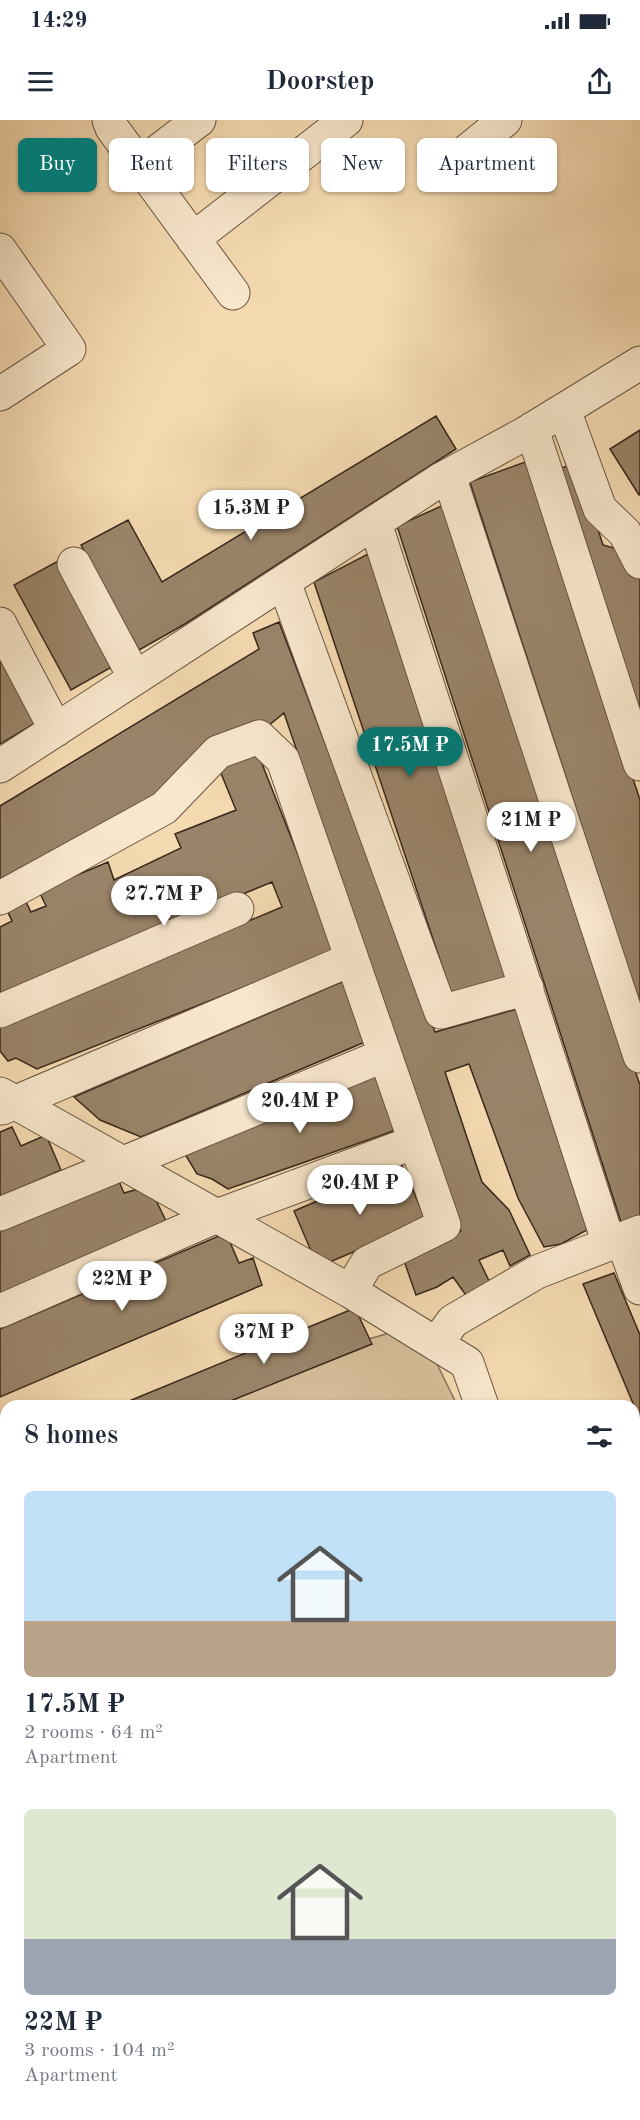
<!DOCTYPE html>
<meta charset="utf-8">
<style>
:root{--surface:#fff;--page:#f6f6f7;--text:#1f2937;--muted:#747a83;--accent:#0f766e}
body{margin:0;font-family:"Old Standard TT",serif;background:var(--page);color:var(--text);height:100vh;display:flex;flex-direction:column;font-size:22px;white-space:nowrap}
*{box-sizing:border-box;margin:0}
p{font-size:20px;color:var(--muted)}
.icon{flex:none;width:33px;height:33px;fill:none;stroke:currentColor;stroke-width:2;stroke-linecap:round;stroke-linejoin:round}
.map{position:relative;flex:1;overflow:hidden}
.panel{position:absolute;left:0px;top:1280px;width:640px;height:722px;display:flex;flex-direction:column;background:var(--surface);border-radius:18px 18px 0 0;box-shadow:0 2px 4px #0004}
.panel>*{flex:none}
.hud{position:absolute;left:18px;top:18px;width:604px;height:54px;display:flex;gap:12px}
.price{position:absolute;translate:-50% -51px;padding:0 14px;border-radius:21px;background:#fff;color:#222;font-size:20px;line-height:39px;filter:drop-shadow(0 2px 3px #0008)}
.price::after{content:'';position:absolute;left:50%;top:36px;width:18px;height:14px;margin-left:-9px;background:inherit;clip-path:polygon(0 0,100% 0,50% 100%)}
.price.selected{background:var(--accent);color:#fff}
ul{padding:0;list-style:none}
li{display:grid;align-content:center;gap:12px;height:318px;padding:0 24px}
li span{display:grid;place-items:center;height:186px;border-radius:9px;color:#555}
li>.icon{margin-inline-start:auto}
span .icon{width:108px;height:108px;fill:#fffc;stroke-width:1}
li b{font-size:26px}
h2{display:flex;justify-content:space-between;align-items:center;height:72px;padding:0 24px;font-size:26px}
.tag{padding:0 21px;border-radius:9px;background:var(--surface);box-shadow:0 2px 4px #0004;font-size:21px;line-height:54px}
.tag.selected{background:var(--accent);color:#fff}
.status{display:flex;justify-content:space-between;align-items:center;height:42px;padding:0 30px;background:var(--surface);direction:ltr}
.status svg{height:16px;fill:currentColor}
header{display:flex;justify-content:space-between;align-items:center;height:78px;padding:0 24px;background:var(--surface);font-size:27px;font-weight:700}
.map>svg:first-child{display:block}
</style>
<div class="status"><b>14:29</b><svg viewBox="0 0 49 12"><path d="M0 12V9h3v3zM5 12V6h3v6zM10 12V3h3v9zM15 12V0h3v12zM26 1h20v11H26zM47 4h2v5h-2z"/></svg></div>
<header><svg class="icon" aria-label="menu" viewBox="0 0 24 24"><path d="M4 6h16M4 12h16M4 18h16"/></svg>Doorstep<svg class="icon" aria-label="share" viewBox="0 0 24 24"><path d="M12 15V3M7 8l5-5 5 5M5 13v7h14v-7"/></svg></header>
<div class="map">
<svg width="640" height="2000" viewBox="0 0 640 2000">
<rect width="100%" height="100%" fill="#f5dab1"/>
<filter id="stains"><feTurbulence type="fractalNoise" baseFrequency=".00333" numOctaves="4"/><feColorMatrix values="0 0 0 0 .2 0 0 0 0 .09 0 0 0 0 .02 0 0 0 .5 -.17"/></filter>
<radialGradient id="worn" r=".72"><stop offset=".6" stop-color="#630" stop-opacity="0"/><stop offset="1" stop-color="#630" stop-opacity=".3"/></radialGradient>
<!-- green -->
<path fill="#d5bc98" stroke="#86725a" stroke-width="1.5" d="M418 1205 457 1285 149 1286 164 1277Z
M6 1365V1733L0 1737V1369Z"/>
<!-- building -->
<path fill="#9a8469" stroke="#38271b" stroke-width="1.5" d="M436 296 456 329 185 504 139 530 81 425 128 400 162 462Z
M640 310V374L639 375 610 329Z
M528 341 640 680V886L470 362Z
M570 346 585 369 603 425 631 433 640 460V615L553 349Z
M446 384 640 965V1097L622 1105 397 406Z
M368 434 508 862 453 879 314 462Z
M60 440 117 544 71 570 14 465Z
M279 502 435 912 517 889 589 1109 561 1124 544 1127 518 1078 469 944 445 952 482 1062 509 1090 530 1135 510 1146 503 1130 479 1140 491 1165 468 1178 453 1157 437 1167 416 1175 402 1135 461 1111 284 593 263 610 255 601 214 626 180 659 6 769 0 759V686L259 529 253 513Z
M0 539 37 602 0 624Z
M255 626 336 831 37 949 16 938 8 941 0 931V905L282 787 272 762 0 874V807L12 801 4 784 23 776 31 792 46 786 39 771 108 742 114 760 181 728 175 714 236 690 216 641Z
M346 860 372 919 141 1017 100 1000 74 977Z
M377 950 402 1008 228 1069 212 1059 197 1054 185 1034Z
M12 1007 21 1026 46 1015 61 1050 0 1077V1012Z
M402 1045 426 1101 318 1147 294 1091Z
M118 1059 124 1073 149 1066 168 1105 0 1177V1109Z
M226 1113 239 1143 253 1138 262 1165 0 1277V1209Z
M614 1153 640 1215V1300L583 1164Z
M355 1188 372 1224 218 1286H117Z
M6 1331V1371L0 1373V1333Z
M640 1394V1438L634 1440V1395Z
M102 1995H184L183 2000H101Z"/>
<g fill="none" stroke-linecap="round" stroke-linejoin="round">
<!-- minor casing -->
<g stroke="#675440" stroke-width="35">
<path id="minor" d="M109 0 112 8 233 173
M140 45 199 0
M439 54 505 0
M193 119 346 0
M0 130 69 229 0 274
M564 290 600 389 625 413 640 442
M532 309 640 644
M449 356 640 936
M375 403 609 1124
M74 444 135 558
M284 462 441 892 527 868
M0 504 56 610
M0 646 440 360 526 313 640 243
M0 778 164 688 218 632 259 617 283 640 444 1105 367 1143 350 1171
M0 891 237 789
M0 974 350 1171 467 1243 482 1286
M2 988 352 839
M0 1094 385 935
M622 1119 640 1168
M0 1191 217 1096 415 1022
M436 1224 453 1201 537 1152 640 1112
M634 1372 640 1370
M0 1803 6 1799
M634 1838 640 1856
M361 1995 377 2000
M63 2000 64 1995
M220 2000 222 1995
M543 2000 544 1995"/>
</g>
<!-- minor -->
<use href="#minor" stroke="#f8e7cc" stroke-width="33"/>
</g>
<rect width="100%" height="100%" filter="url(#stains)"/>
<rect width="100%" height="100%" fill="url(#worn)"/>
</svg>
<b class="price" style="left:251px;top:421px">15.3M ₽</b>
<b class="price selected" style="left:410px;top:658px">17.5M ₽</b>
<b class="price" style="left:531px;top:733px">21M ₽</b>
<b class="price" style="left:164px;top:807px">27.7M ₽</b>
<b class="price" style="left:300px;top:1014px">20.4M ₽</b>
<b class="price" style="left:360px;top:1096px">20.4M ₽</b>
<b class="price" style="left:122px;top:1192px">22M ₽</b>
<b class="price" style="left:264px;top:1245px">37M ₽</b>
<div class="hud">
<a class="tag selected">Buy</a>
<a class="tag">Rent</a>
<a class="tag">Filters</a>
<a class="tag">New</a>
<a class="tag">Apartment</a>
</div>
<section class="panel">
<h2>8 homes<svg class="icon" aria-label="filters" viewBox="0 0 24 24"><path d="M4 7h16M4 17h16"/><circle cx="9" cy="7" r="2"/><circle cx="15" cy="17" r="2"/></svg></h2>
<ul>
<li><span style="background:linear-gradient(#bfe0f5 70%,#b9a48a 0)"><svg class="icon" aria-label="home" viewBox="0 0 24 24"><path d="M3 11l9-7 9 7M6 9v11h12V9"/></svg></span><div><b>17.5M ₽</b><p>2 rooms · 64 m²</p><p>Apartment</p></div></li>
<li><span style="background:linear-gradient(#dfe7d0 70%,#9aa5b1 0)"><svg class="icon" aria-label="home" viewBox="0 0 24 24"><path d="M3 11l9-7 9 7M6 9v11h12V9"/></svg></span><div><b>22M ₽</b><p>3 rooms · 104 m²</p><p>Apartment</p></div></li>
</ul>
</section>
</div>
